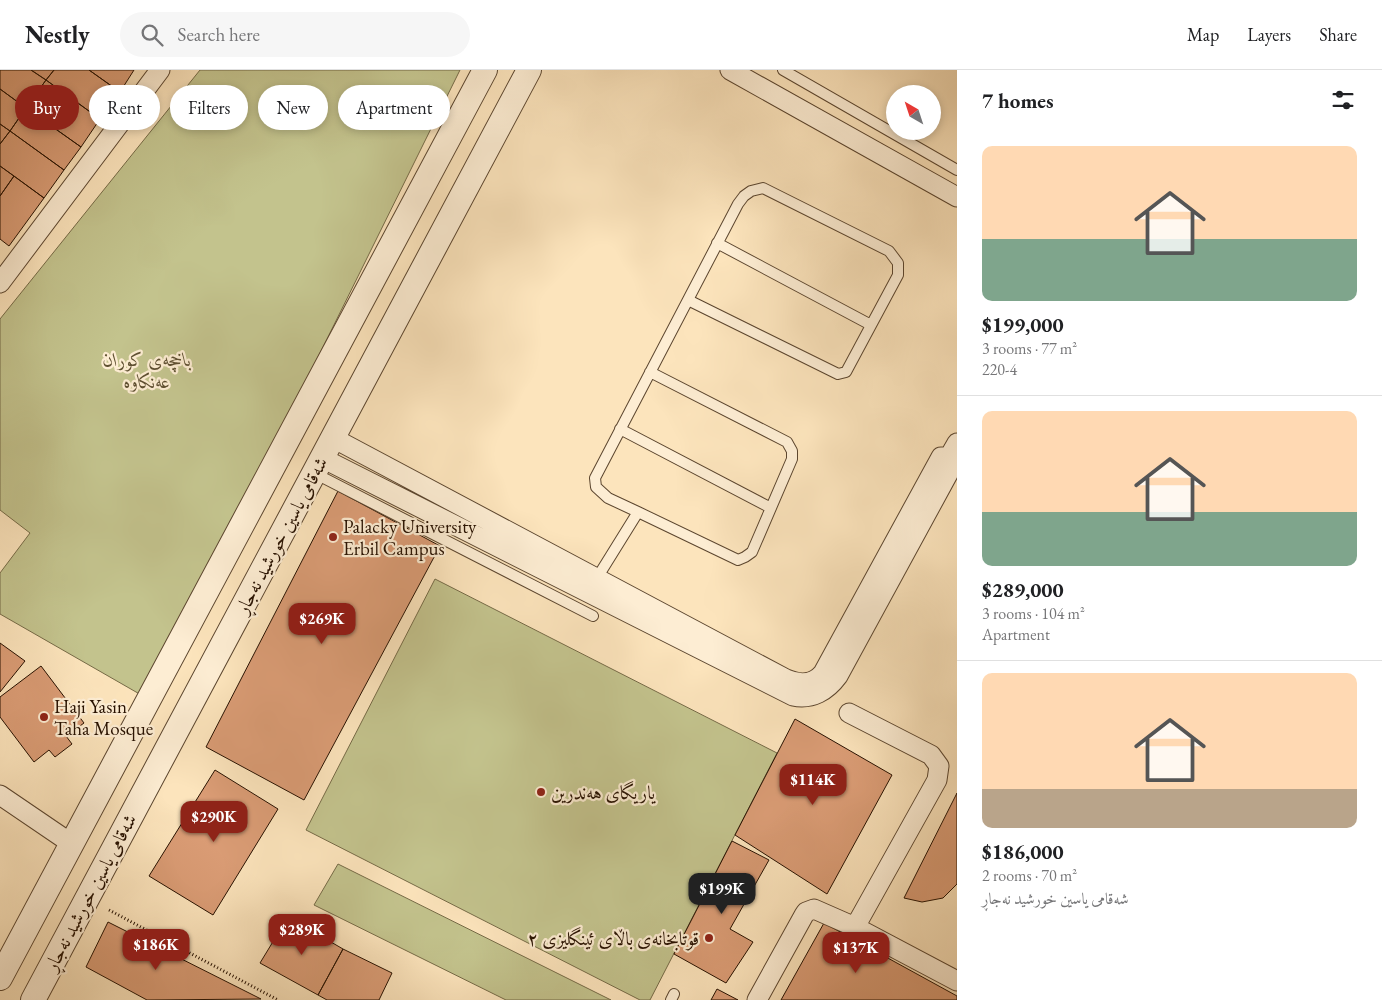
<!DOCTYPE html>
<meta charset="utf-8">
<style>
:root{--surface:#fff;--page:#f6f6f6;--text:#202124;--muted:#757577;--line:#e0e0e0;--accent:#8f2418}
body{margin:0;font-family:"EB Garamond",Amiri,serif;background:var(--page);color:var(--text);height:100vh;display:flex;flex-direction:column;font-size:19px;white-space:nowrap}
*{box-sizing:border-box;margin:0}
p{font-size:16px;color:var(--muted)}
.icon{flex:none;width:28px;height:28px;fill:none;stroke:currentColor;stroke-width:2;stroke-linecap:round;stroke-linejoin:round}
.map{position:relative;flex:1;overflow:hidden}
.details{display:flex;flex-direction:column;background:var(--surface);width:425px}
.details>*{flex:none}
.hud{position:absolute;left:15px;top:15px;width:475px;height:45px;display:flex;gap:10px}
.needle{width:32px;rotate:321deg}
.buttons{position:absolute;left:886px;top:15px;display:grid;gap:10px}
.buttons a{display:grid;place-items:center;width:55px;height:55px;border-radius:50%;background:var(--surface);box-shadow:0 2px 8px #0003;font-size:25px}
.price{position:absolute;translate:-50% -42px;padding:0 11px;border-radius:10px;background:var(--accent);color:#fff;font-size:16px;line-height:32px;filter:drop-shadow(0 1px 2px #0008)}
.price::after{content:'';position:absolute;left:50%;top:30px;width:15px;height:11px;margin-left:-8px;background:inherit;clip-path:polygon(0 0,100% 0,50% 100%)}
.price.current{background:#222;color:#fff}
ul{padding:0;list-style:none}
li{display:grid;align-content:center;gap:10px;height:265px;padding:0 25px}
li+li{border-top:1px solid var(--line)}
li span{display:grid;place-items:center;height:155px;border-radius:10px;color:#555}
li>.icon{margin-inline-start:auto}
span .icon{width:90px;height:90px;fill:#fffc;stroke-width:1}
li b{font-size:21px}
h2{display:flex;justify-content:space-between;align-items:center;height:60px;padding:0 25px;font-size:21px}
.tag{padding:0 18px;border-radius:22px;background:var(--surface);box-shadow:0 2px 8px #0003;font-size:18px;line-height:45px}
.tag.current{background:var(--accent);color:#fff}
header{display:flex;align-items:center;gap:30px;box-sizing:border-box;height:70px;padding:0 25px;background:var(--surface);border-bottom:1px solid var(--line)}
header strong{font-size:24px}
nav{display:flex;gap:28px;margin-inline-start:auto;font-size:18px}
.search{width:350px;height:45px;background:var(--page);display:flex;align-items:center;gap:12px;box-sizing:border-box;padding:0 18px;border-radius:28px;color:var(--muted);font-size:19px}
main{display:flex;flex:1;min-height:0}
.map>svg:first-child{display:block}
</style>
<header>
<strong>Nestly</strong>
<div class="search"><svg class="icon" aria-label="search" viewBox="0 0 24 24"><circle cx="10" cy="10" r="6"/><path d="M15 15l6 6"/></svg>Search here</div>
<nav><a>Map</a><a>Layers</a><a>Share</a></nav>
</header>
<main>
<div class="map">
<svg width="957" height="930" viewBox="0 0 957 930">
<rect width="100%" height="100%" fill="#fce4bc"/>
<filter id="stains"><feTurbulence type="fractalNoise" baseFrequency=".004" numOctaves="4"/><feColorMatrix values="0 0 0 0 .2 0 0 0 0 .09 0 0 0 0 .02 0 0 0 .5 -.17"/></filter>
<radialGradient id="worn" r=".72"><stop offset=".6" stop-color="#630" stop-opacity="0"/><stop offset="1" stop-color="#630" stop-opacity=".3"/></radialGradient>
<!-- green -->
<path fill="#c3c38d" stroke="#756a46" d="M200 0H460L283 358 143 626 0 544V503L30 463 0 440V249Z
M435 509 777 683 650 930H640L306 760Z
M338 794 611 930H506L314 835Z"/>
<!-- building -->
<path fill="#da9c75" stroke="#271100" d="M0 0H31L46 10 26 38 0 19Z
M31 0H54L46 10Z
M54 0H89L120 22 100 49 46 10Z
M89 0H134L120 22Z
M46 10 100 49 81 77 26 38Z
M0 19 26 38 10 61 0 54Z
M26 38 81 77 64 100 10 61Z
M0 54 10 61 0 74Z
M10 61 64 100 44 128 0 96V74Z
M0 96 14 106 0 126Z
M14 106 44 128 9 176 0 169V126Z
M338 421 440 476 304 730 206 677Z
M0 573 25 591 0 622Z
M41 596 84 653 66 666 72 674 55 687 49 680 34 692 0 647V627Z
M795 649 892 705 827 824 735 765Z
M215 700 278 739 213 845 149 806Z
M957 723V814L943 828 922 832 904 828Z
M732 771 769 790 730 859 753 872 726 913 674 884Z
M288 847 343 879 318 925 260 893Z
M108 852 261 929 147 930 86 897Z
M824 853 957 926V930H781Z
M343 879 392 903 379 930H327L318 925Z
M717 919 738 930H711Z"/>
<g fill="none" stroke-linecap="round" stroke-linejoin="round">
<!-- service casing -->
<g stroke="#5c462f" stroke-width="12">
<path id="service" d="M783 0 957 100
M717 173 871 255
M620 359 771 438
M314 403 593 546
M638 442 738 490 745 487 752 482 792 389V381L787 372 650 302
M597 508 638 442 608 428 596 417 595 408 738 134 744 126 751 121 763 118 889 181 898 193V205L846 302 838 304 688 230
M671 930 674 924"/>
</g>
<!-- minor casing -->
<g stroke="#5c462f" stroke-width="21">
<path id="minor" d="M730 0 957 127
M0 213 160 0
M333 368 786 609C800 615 813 615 823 603L941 387H949L957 373
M322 388 793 626C812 630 827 621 838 606L954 393
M849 643 931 685 939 696 937 710 855 857
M0 725 72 774
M757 930 804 845 806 842 814 839 855 857 957 911"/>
</g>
<!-- tertiary casing -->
<g stroke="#5c462f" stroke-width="26">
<path id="tertiary" d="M0 908 485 0
M33 930 529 0"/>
</g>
<!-- path -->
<path stroke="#271100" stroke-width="3" stroke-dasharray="1 2.5" stroke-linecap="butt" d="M109 840 278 930"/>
<!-- service -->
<use href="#service" stroke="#fdedd3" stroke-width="10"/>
<!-- minor -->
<use href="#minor" stroke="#fdedd3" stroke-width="19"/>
<!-- tertiary -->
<use href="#tertiary" stroke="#fdedd3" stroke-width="24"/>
</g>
<!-- markers -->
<g fill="#8f2418" stroke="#fdedd3" stroke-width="2">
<circle cx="333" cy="467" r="5"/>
<circle cx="44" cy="647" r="5"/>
<circle cx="541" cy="722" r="5"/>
<circle cx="709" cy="868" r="5"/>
</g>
<g text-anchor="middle" stroke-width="4.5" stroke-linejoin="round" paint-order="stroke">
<!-- park labels -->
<g font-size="19" font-style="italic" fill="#5e4f31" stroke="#fdedd3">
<text x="147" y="296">باخچەی کوران<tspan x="147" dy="22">عەنکاوە</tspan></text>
</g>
<!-- poi labels -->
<g font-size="19" fill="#271100" stroke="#fdedd3" text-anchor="start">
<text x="343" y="463">Palacky University<tspan x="343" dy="22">Erbil Campus</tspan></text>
<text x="54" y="643">Haji Yasin<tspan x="54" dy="22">Taha Mosque</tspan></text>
<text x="551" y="729">یاریگای هەندرین</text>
<text x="699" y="875" text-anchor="end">قوتابخانەی باڵای ئینگلیزی ۲</text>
</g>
<!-- street labels -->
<g font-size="19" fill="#271100" stroke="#fdedd3">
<text transform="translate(281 465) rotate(-62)" y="7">شەقامی یاسین خورشید نەجاڕ</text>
<text transform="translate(90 822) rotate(-62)" y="7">شەقامی یاسین خورشید نەجاڕ</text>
</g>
</g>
<rect width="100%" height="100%" filter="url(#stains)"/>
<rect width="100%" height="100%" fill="url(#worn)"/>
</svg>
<div class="buttons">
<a><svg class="needle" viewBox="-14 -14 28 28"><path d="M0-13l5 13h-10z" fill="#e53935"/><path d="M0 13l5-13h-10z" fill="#757577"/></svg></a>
</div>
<b class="price" style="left:322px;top:575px">$269K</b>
<b class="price" style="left:813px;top:736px">$114K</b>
<b class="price" style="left:214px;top:773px">$290K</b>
<b class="price current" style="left:722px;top:845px">$199K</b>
<b class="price" style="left:302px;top:886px">$289K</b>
<b class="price" style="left:156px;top:901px">$186K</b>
<b class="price" style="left:856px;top:904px">$137K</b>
<div class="hud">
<a class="tag current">Buy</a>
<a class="tag">Rent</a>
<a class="tag">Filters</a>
<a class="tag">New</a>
<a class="tag">Apartment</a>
</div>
</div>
<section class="details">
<h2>7 homes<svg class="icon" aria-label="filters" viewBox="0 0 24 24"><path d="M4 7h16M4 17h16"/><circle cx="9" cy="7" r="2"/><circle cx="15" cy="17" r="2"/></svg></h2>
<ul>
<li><span style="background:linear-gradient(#ffd9b3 60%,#7fa58c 0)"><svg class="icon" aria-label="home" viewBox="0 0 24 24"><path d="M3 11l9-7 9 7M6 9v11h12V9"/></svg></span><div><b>$199,000</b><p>3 rooms · 77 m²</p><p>220-4</p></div></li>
<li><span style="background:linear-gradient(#ffd9b3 65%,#7fa58c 0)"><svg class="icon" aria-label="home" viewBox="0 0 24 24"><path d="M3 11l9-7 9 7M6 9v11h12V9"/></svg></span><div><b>$289,000</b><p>3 rooms · 104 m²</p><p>Apartment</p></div></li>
<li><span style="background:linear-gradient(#ffd9b3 75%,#b9a48a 0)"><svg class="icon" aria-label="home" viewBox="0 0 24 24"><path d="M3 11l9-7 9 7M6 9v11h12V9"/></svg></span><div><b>$186,000</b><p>2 rooms · 70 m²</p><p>شەقامی یاسین خورشید نەجاڕ</p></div></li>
</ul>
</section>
</main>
